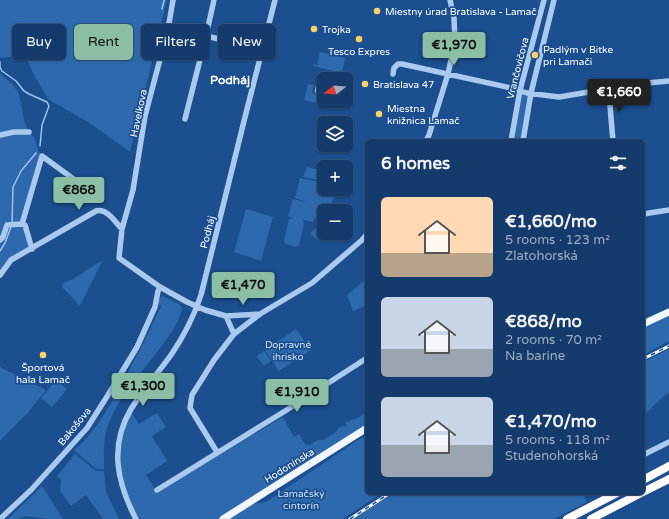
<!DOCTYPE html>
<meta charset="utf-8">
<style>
:root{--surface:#143b6b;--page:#214673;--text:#f1f3f6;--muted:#9dadc1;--line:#33557e;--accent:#8abfa5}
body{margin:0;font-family:"Varela Round",sans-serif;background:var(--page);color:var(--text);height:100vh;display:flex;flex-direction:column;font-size:15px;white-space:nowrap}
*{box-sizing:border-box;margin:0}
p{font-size:13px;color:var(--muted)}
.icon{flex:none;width:22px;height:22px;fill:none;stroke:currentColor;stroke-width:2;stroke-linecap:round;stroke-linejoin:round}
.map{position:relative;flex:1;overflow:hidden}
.sheet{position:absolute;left:365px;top:139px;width:280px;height:356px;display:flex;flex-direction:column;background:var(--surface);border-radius:6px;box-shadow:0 1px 3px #0004,0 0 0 1px var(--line)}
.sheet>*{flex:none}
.banner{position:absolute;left:12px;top:24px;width:293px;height:36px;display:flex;gap:8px}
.needle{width:26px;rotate:253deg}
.controls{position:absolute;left:317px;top:72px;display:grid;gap:8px}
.controls a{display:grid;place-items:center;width:36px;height:36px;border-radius:6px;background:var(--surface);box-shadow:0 1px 3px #0004,0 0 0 1px var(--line);font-size:20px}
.price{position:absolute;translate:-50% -34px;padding:0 9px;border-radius:4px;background:var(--accent);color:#111;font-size:13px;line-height:26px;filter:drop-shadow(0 1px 2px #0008)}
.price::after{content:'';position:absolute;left:50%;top:24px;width:12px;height:9px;margin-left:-6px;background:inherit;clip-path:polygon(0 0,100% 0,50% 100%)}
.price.current{background:#222;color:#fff}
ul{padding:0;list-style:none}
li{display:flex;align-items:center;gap:12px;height:100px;padding:0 16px}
li span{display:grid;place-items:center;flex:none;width:112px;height:80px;border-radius:6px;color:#555}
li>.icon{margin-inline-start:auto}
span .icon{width:48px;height:48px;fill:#fffc;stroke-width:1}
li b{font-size:17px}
h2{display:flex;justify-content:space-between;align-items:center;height:48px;padding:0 16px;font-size:17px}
.tag{padding:0 14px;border-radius:6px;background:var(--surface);box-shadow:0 1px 3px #0004,0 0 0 1px var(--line);font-size:14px;line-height:36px}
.tag.current{background:var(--accent);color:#111}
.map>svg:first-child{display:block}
</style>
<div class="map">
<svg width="669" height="519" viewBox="0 0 669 519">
<rect width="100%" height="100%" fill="#1b4f8f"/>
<!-- green -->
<path fill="#2e69ad" d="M0 0H167L130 152 91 124 48 99 32 71 25 55 0 58Z
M320 52 345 58 342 73 313 66V64L317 65Z
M0 73 14 86 19 94 25 123 29 132 34 137 39 152 42 156 22 224 32 249 11 260 0 275Z
M308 84 314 85 312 93 324 96V101H335L334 107 304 100Z
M520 90 531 93 523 141H511Z
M307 167 324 171 323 181 303 177Z
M300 178 324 183V189H335L331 207 322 205 313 222 303 220 304 224 299 245 296 247 286 244 284 241 289 219 293 218 288 216 293 199 307 202 295 198Z
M246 209 273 217 261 261 234 252Z
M318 226 324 230V233H327L319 241 310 234Z
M101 261 102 262 80 306 62 287 63 283 73 279Z
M367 278V305L353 311 347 295Z
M163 296 180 305 182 309C178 325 167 339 157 352 138 377 115 400 106 432 103 444 104 457 104 469H98L95 468 74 450C94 435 110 404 124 382L123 381 140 350 161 306 159 305 158 300Z
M669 312V341L643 355V324Z
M296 329 311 350 279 371 265 350Z
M669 349V393L666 394 643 416V362Z
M264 351 271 361 264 366 257 356Z
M0 367 46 390 26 415H25L0 441Z
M56 380 67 389 52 407 41 398Z
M130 410 139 424 157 413 166 427 152 436 156 444H157L167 461 146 475 158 493 179 479 283 417 294 437 299 434 305 444 309 445 318 440H323L336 432 339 428 344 425 346 427 347 426 345 423 351 420 356 419 367 412V428L246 505 266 502 358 440 367 436V493H382L342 519H141L128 504 118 452Z
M75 454 96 471H104L106 492 119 519H103L86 495 71 506 60 491 61 480 57 476Z
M42 486 63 519H45L41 518 25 516 18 519H8Z
M392 493H582L587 502 554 519H353Z"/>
<!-- water -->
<path fill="#3c6290" stroke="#9cc4f0" d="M317 83 324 85V94L315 92Z"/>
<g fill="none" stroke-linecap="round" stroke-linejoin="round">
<!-- stream -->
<path stroke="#9cc4f0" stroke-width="1.5" d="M162 9 164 0
M0 62V67L2 71 16 81 24 91 29 94 47 102 49 106 42 125 40 146
M12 223 13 187 21 171 36 153
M0 251 5 243 11 227"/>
<!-- minor -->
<path stroke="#a9c9ee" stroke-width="5.5" d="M173 0 168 29 145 116 133 190 122 229 119 258 160 287 187 302 205 310 226 316 234 334
M168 29 206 36 263 49
M393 74 394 68 398 64H402L511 88 527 93 559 97 637 84 669 81
M607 89 609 94 613 141
M185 119 206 36 214 0
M0 135 14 132H29
M426 141 429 135 448 74 455 41 454 18 450 0
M511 141 520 90 544 0
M523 141 531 93 554 0
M643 214 669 210
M0 240 3 237 7 225 22 224
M32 249 25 225 22 224 42 156 94 194
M0 275 11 260 96 211C107 208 115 222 122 229
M226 316 260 314
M217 452 190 408 192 395 214 360 234 334 260 314 312 283 362 240 367 234
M643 455 669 442
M157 490 285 411 367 358
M0 519 31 490 87 428 108 395 137 347 155 307 158 291 160 287
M136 519C117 483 109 446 131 409 143 390 158 373 171 355 184 336 194 316 201 295L245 117 275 0"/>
<!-- major -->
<path stroke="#f0f6ff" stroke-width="7" d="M643 324 669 312
M223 519 367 428"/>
<!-- highway -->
<path stroke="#fff" stroke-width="8" d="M643 480 669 466
M643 492 669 479
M567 519 617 493
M591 519 641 493"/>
<!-- rail casing -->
<g stroke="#fff" stroke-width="3">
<path id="rail" d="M643 359 669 346
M350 519 390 493"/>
</g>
<!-- rail -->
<use href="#rail" stroke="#1b4f8f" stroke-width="1.5" stroke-dasharray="4.5" stroke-linecap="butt"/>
</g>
<!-- markers -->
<g fill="#ffd166" stroke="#1b4f8f" stroke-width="1.5">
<circle cx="377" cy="11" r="4"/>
<circle cx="314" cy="29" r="4"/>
<circle cx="359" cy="39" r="4"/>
<circle cx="535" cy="55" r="4"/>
<circle cx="365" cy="84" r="4"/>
<circle cx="379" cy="114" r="4"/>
<circle cx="43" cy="355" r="4"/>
</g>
<g text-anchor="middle" stroke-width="3.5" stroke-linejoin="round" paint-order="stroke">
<!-- poi labels -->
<g font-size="10" fill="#fff" stroke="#1b4f8f" text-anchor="start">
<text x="385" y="15">Miestny úrad Bratislava - Lamač</text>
<text x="322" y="33">Trojka</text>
<text x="543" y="53">Padlým v Bitke<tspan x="543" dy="12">pri Lamači</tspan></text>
<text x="359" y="55" text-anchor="middle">Tesco Expres</text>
<text x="373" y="88">Bratislava 47</text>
<text x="387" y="112">Miestna<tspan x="387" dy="12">knižnica Lamač</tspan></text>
<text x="43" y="371" text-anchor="middle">Športová<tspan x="43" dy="12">hala Lamač</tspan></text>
</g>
<!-- street labels -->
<g font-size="10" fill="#fff" stroke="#1b4f8f">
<text transform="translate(517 68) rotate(-76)" y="4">Vrančovičova</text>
<text transform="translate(138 113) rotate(-78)" y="4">Havelkova</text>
<text transform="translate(207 232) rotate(-76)" y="4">Podháj</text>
<text transform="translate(74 426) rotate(-51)" y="4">Bakošova</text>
<text transform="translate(289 465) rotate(-32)" y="4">Hodonínska</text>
</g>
<!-- park labels -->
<g font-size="10" fill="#cfe3fa" stroke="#1b4f8f">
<text x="288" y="348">Dopravné<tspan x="288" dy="12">ihrisko</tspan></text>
<text x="301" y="497">Lamačský<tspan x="301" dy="12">cintorín</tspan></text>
</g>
<!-- quarter labels -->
<g font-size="12" font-weight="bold" fill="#fff" stroke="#1b4f8f">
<text x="230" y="84">Podháj</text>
</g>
</g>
</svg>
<div class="controls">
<a><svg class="needle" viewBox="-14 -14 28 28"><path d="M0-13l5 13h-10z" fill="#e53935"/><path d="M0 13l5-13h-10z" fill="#9dadc1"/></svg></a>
<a><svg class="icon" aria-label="layers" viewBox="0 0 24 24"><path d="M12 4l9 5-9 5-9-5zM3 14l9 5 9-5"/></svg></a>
<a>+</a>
<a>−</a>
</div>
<b class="price" style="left:454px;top:66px">€1,970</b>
<b class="price current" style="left:619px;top:113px">€1,660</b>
<b class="price" style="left:79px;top:211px">€868</b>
<b class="price" style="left:243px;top:306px">€1,470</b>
<b class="price" style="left:143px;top:407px">€1,300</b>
<b class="price" style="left:297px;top:413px">€1,910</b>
<div class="banner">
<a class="tag">Buy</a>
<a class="tag current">Rent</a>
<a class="tag">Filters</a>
<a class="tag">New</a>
</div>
<section class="sheet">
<h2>6 homes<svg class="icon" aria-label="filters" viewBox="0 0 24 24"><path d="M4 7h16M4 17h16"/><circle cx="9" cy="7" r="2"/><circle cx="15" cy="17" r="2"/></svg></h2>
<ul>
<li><span style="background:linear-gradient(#ffd9b3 70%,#b9a48a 0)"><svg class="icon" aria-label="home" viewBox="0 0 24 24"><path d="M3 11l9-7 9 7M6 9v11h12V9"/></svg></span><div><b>€1,660/mo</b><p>5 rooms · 123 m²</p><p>Zlatohorská</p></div></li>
<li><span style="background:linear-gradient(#c9d6e8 65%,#9aa5b1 0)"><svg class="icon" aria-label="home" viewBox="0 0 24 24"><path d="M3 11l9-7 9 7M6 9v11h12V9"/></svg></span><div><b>€868/mo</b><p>2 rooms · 70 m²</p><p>Na barine</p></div></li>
<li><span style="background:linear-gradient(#c9d6e8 60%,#9aa5b1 0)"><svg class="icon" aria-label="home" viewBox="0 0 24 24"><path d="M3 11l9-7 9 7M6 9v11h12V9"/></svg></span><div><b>€1,470/mo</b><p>5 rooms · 118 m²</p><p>Studenohorská</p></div></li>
</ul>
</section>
</div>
